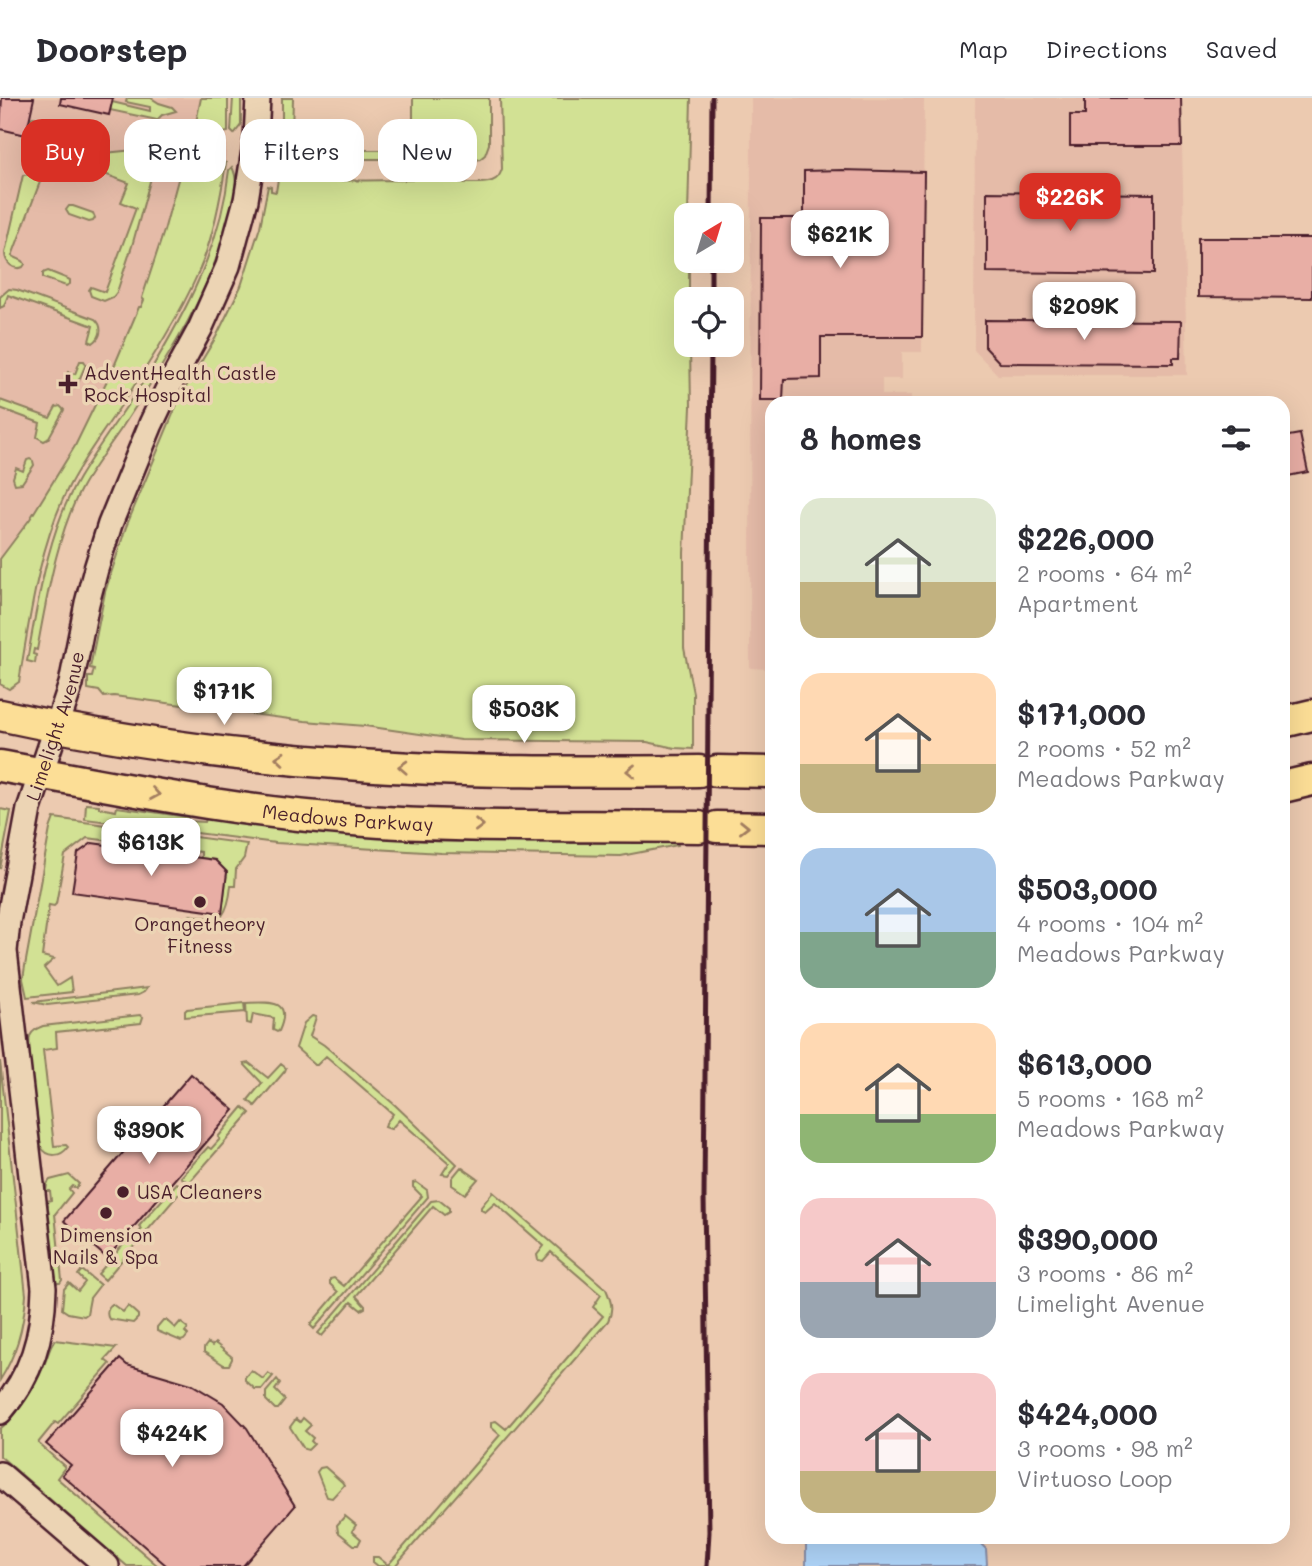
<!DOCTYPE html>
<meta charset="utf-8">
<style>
:root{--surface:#fff;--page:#f7f7f7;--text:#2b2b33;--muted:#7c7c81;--line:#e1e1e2;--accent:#d93025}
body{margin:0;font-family:Mali,sans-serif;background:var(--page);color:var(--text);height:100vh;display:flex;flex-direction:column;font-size:26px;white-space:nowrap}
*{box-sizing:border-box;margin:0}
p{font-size:23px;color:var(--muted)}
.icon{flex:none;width:38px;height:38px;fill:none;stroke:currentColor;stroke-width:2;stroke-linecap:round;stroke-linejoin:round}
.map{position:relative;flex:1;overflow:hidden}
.side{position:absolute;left:765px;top:298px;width:525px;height:1148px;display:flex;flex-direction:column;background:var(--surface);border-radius:21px;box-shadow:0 7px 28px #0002}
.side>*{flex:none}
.top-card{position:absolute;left:21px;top:21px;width:639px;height:63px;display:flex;gap:14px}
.needle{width:46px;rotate:38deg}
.buttons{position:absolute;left:674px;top:105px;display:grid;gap:14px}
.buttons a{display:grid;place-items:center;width:70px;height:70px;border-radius:14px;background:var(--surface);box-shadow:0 7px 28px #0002;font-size:35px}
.price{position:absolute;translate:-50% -60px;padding:0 16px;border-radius:14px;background:#fff;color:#222;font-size:23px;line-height:46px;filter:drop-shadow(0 2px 4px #0008)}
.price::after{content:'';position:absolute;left:50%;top:42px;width:21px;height:16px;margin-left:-10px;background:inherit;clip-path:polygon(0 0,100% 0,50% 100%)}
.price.active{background:var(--accent);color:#fff}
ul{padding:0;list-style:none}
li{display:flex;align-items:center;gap:21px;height:175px;padding:0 35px}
li span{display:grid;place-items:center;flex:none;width:196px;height:140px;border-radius:21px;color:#555}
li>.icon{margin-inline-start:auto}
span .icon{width:84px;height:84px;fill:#fffc;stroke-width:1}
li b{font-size:30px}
h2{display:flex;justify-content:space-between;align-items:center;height:84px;padding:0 35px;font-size:30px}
.chip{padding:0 24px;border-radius:21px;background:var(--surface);box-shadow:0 7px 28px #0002;font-size:24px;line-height:63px}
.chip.active{background:var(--accent);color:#fff}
header{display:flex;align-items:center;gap:42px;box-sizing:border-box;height:98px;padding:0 35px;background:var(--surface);border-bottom:2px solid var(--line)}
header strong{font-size:33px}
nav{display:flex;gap:38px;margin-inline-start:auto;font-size:24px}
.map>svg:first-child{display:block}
</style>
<header>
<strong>Doorstep</strong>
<nav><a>Map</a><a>Directions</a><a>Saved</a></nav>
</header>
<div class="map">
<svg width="1312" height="1468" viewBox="0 0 1312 1468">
<rect width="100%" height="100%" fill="#eccab0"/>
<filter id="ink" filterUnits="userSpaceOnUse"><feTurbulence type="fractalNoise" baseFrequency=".0143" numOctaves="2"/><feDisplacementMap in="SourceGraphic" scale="14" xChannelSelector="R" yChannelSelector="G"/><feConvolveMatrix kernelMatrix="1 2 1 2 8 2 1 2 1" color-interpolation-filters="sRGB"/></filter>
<g filter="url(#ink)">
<!-- built -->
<path fill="#e5bba8" d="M0 0H228L226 65 224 83 216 121 202 164 185 202 143 275 69 388 53 429 41 467 30 517 19 584 9 591 0 586Z
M751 0H924L922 254H902V281H882V297H911V304H772V595H768V571L750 570Z
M975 0H1181L1187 277H998L974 252Z"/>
<!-- green -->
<path fill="#d2e194" stroke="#8e8060" stroke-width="2" d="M127 0H151L159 5 172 9 176 13 162 17 157 22 110 12 112 4 150 13V9L126 4Z
M201 0H228V34L217 36 197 31 196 24Z
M233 0H241V27L234 36 231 33Z
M282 0H293L292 35H282Z
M413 0H489V46L485 57 480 61 473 63 445 62 413 66Z
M500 0H691L688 117H686V163H689V201H686V247H690L691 309 684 455V550L693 595V651L675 650 647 644 461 642 365 628 305 623 114 598 104 599 99 593 88 591V579H92L94 571 90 570 105 494 126 429 180 299 216 239 241 188 260 129 268 88 271 89V93L276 94 278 81C293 76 308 81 322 82 352 83 382 82 412 82L413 78C430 80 477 89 492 83 498 81 500 77 502 71Z
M33 19 59 25 55 41 32 43 28 41 25 35 28 22Z
M387 38 389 41C390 49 392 57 384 61H327L292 58V40H307L308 52H382L383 41Z
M134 52C147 55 153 63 152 76L132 148 117 194 113 199 104 203 91 198 89 192 91 189 105 194 136 110 121 104 129 85 64 61 66 59Z
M196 58 207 59 226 65C221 98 215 131 203 163 186 207 156 255 130 294 110 325 86 355 69 388 39 448 30 518 19 584L9 591 0 586V461L30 421 75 348 115 266 139 209H141L144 202 142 200 164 133 182 67 189 60Z
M58 61 51 79 43 76 12 158 23 163 25 166 23 169C14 173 5 165 5 155L23 77C33 77 39 71 43 62Z
M232 69C240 84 233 99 230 115 212 195 165 264 121 331 108 350 93 369 82 389 57 436 47 499 37 552L34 551 33 556 36 557 35 565 27 563C38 503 48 433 79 380 100 345 125 312 147 278 186 214 221 148 229 72Z
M69 108H73L93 115 95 120 93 123 89 124 69 117 66 112Z
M48 173 68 181 70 182V186L66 188 43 180V175Z
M9 191 17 192 95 221C103 228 102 239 93 245L89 243 93 228 8 197 4 208 0 210V199Z
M80 263H84L86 266 76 289C72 291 67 289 64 285L68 274 75 276Z
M0 302 50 320 56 309 60 308 64 312 48 341 44 343 37 339 40 325 0 310Z
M30 361 33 363 34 367 22 385 15 386 13 380 16 370 23 373 27 362Z
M86 706 99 707V710L116 713 117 709 188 719V723L205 724 206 721 333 733V736L348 738 349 735 453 740V743H468L469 740 570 742 571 745H591L592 741 677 742 678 747 621 758 441 755 276 745 85 721Z
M0 711 11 713 0 771Z
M54 720 247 746 244 760 236 771 235 788H231C230 798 228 810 222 818L218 814H222L227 774 215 762 201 760V754L87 740 65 757 56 806 54 808 49 807 42 858 54 861 44 870 57 888 70 880 72 894 27 899 23 881 25 868 50 731Z
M190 817 216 821 215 825 197 826 198 832 191 833 190 831H184Z
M147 890 144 894 138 897 47 907 33 904Z
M244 905 245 914 185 919V913L187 911Z
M246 905C270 904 293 901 279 933L277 934 273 932 274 920 253 916 251 926 247 925Z
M140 917 143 919 141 925 56 934 57 950 43 952 54 1048 66 1047 68 1049C61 1059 48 1060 41 1049 39 1031 26 949 30 938 33 932 38 930 43 928Z
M312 918 316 919 310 938 324 947 395 1007 457 1066 448 1077 442 1076 449 1065 399 1022 391 1031 385 1029 386 1025 393 1016 326 958 317 967H315L296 950 304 925Z
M0 963 26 1197C24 1229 17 1256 0 1282Z
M249 965 268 980 281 966 286 970 285 973 255 1008 248 1002 262 985 244 966Z
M243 1009 250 1015 189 1085 181 1079 208 1049 211 1051 220 1041 218 1039Z
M461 1069 478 1081 465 1096 452 1087V1080Z
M69 1077 79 1086 76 1090 72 1088 69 1091 72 1095 55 1116 62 1182 60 1185H56L47 1103 51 1102 50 1093H46L47 1086 50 1082Z
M416 1084 427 1092 428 1099 314 1231 310 1227 338 1194 330 1186V1181L334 1180 344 1188 422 1098 413 1089V1085Z
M177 1085 184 1090 105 1182 98 1176 129 1140 132 1142 142 1131 139 1128Z
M493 1094 606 1191C611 1203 614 1211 608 1223L395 1468H378L373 1464V1459H378L388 1467 500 1337 491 1329V1324L496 1323 506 1331 603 1218 593 1209 601 1197 551 1154 543 1163 538 1162 537 1157 544 1148 495 1105 485 1114 481 1112V1109Z
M439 1102 449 1110V1114L444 1117 433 1108 356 1198 365 1208V1210L361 1212 351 1204 322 1238 318 1235 431 1103Z
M82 1172 100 1187 90 1200 87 1216 84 1218 68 1215 62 1211 64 1191 69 1185 78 1193 85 1184 78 1177Z
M112 1206 123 1214 128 1208 138 1217V1220L133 1225 109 1221C106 1217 107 1209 112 1206Z
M163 1222H166L175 1230 180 1224 188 1230 185 1234 188 1237 184 1242 181 1243 157 1233V1229Z
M55 1242 116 1250 105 1262 110 1266 58 1326 55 1324 38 1345 65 1369 57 1380 158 1468H127L0 1358V1331C19 1315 34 1291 44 1267 48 1259 49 1249 55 1242Z
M208 1245 212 1248 215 1245 232 1259V1261L229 1267H224L204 1254V1250Z
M251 1272 263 1281 268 1275 273 1278 262 1291H255L245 1282V1279Z
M277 1281 280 1285 275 1292 285 1302 278 1311H275L266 1302V1294Z
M303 1320 311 1327 305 1333 313 1340 311 1343 314 1346 308 1352 304 1351 290 1329 296 1321 300 1324Z
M325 1369 342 1384 344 1387 332 1400 327 1399 317 1374 320 1370Z
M345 1418 356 1427 352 1433 361 1441 358 1447H354L338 1434 337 1427Z"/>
<!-- water -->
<path fill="#aed3f7" stroke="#868ba5" stroke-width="2" d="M806 1439H974L986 1451 987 1466 986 1468H806Z"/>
<!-- building -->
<path fill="#e8aea5" stroke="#4a1f2b" stroke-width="2" d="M2 0H34L26 37 0 31Z
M61 0H113L109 17 60 6Z
M1085 0H1181L1182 48H1070V17H1085Z
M842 72 924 74 922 239H821V280L784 281 783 302H760L761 120H804V73Z
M987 94 1154 96V176L987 174Z
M1198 140H1312V200L1198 199Z
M985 222 1181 223 1180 260H1173V266L1000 265 985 249Z
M1300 336 1308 374 1283 379V339Z
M92 745 215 762 227 774 222 815 72 794 78 755Z
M191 976 234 1012 107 1160 64 1123Z
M120 1261 127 1267 191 1286 223 1305 247 1330 295 1408 243 1468H167L62 1377 71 1367 46 1346Z"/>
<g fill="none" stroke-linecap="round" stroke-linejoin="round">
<!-- minor casing -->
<g stroke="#4a1f2b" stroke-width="28">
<g id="minor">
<path id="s1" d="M0 1314C32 1277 43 1239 44 1190L5 853 8 824 29 711 71 586 87 505 96 471 110 426 151 326 168 290 200 231 228 168 246 102 256 40 258 0"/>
<path d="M0 1376 107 1468"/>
</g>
</g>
<!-- major casing -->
<g stroke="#4a1f2b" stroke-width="35">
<g id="major">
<path d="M0 617C114 642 231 658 348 666 464 675 582 674 699 673"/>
<path d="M1283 624 1312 617"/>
<path id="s2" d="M0 668C117 689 234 714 353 722 468 731 584 727 699 729"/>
<path d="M717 673 772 674"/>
<path d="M1283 689 1312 682"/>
<path d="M717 729 772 730"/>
</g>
</g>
<!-- minor -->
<use href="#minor" stroke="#ecd4b4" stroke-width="23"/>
<!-- major -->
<use href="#major" stroke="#fcde96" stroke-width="30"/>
<!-- rail -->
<path stroke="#4a1f2b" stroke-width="5" d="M711 117 712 0
M711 201V163
M707 1468 709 1434 704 1099 711 247"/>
</g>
<!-- one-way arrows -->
<defs><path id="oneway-chevron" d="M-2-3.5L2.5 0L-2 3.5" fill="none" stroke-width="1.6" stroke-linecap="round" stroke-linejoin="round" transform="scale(1.75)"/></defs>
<g stroke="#a37e60">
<use href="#oneway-chevron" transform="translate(280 660) rotate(-175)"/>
<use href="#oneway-chevron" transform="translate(403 669) rotate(-177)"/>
<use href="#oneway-chevron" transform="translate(631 673) rotate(-180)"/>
<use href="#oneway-chevron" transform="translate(155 696) rotate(9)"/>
<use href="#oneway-chevron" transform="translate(479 727) rotate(1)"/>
<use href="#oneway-chevron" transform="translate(744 729) rotate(1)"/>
</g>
</g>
<!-- markers -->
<g fill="#4a1f2b" stroke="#ecd4b4" stroke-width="2.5">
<path d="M64.5 275.5h7v7h7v7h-7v7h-7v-7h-7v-7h7z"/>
<circle cx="200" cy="804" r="7"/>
<circle cx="123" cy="1094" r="7"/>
<circle cx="106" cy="1115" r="7"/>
</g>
<g text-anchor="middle" stroke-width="7" stroke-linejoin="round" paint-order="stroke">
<!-- poi labels -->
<g font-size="19" fill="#4a1f2b" stroke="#ecd4b4" text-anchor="start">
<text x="84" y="282">AdventHealth Castle<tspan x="84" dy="22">Rock Hospital</tspan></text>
<text x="200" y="833" text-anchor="middle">Orangetheory<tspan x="200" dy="22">Fitness</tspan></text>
<text x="137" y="1101">USA Cleaners</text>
<text x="106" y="1144" text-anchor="middle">Dimension<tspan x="106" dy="22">Nails &amp; Spa</tspan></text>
</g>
<!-- street labels -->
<g font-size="19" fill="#4a1f2b" stroke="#ecd4b4">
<text dy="7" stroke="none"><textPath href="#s1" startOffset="705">Limelight Avenue</textPath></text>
<text dy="7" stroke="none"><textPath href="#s2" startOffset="352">Meadows Parkway</textPath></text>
</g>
</g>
</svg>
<div class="buttons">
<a><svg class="needle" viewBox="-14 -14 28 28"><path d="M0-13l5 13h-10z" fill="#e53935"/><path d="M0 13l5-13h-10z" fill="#7c7c81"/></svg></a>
<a><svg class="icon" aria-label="locate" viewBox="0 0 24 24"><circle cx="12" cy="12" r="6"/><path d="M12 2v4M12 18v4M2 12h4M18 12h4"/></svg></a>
</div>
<b class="price active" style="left:1070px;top:135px">$226K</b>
<b class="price" style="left:840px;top:172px">$621K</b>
<b class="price" style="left:1084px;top:244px">$209K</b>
<b class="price" style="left:224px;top:629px">$171K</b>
<b class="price" style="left:524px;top:647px">$503K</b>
<b class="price" style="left:151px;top:780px">$613K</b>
<b class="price" style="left:149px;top:1068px">$390K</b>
<b class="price" style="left:172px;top:1371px">$424K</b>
<div class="top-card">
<a class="chip active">Buy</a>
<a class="chip">Rent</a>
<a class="chip">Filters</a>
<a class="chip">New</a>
</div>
<section class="side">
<h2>8 homes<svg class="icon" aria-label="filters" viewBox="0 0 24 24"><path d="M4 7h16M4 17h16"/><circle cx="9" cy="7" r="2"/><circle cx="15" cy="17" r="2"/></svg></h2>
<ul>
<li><span style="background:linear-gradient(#dfe7d0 60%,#c2b280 0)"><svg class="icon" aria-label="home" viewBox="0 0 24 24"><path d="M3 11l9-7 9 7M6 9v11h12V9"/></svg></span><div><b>$226,000</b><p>2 rooms · 64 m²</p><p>Apartment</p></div></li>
<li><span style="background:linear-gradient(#ffd9b3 65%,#c2b280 0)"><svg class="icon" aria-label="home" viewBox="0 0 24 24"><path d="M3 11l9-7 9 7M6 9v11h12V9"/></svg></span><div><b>$171,000</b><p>2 rooms · 52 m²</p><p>Meadows Parkway</p></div></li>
<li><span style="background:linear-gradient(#a9c7e8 60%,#7fa58c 0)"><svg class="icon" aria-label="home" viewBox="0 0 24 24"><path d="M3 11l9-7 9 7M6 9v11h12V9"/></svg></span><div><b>$503,000</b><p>4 rooms · 104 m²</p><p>Meadows Parkway</p></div></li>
<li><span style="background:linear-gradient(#ffd9b3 65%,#8fb573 0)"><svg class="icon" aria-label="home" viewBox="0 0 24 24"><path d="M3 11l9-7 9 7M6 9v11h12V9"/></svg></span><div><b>$613,000</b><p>5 rooms · 168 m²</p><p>Meadows Parkway</p></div></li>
<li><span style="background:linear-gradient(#f6c9c9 60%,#9aa5b1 0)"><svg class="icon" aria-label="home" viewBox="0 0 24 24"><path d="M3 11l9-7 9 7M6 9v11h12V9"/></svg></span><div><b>$390,000</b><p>3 rooms · 86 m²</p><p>Limelight Avenue</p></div></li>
<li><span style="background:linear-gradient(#f6c9c9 70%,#c2b280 0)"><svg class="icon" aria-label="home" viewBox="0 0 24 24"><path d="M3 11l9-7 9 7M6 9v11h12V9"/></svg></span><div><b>$424,000</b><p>3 rooms · 98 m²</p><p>Virtuoso Loop</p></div></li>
</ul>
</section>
</div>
